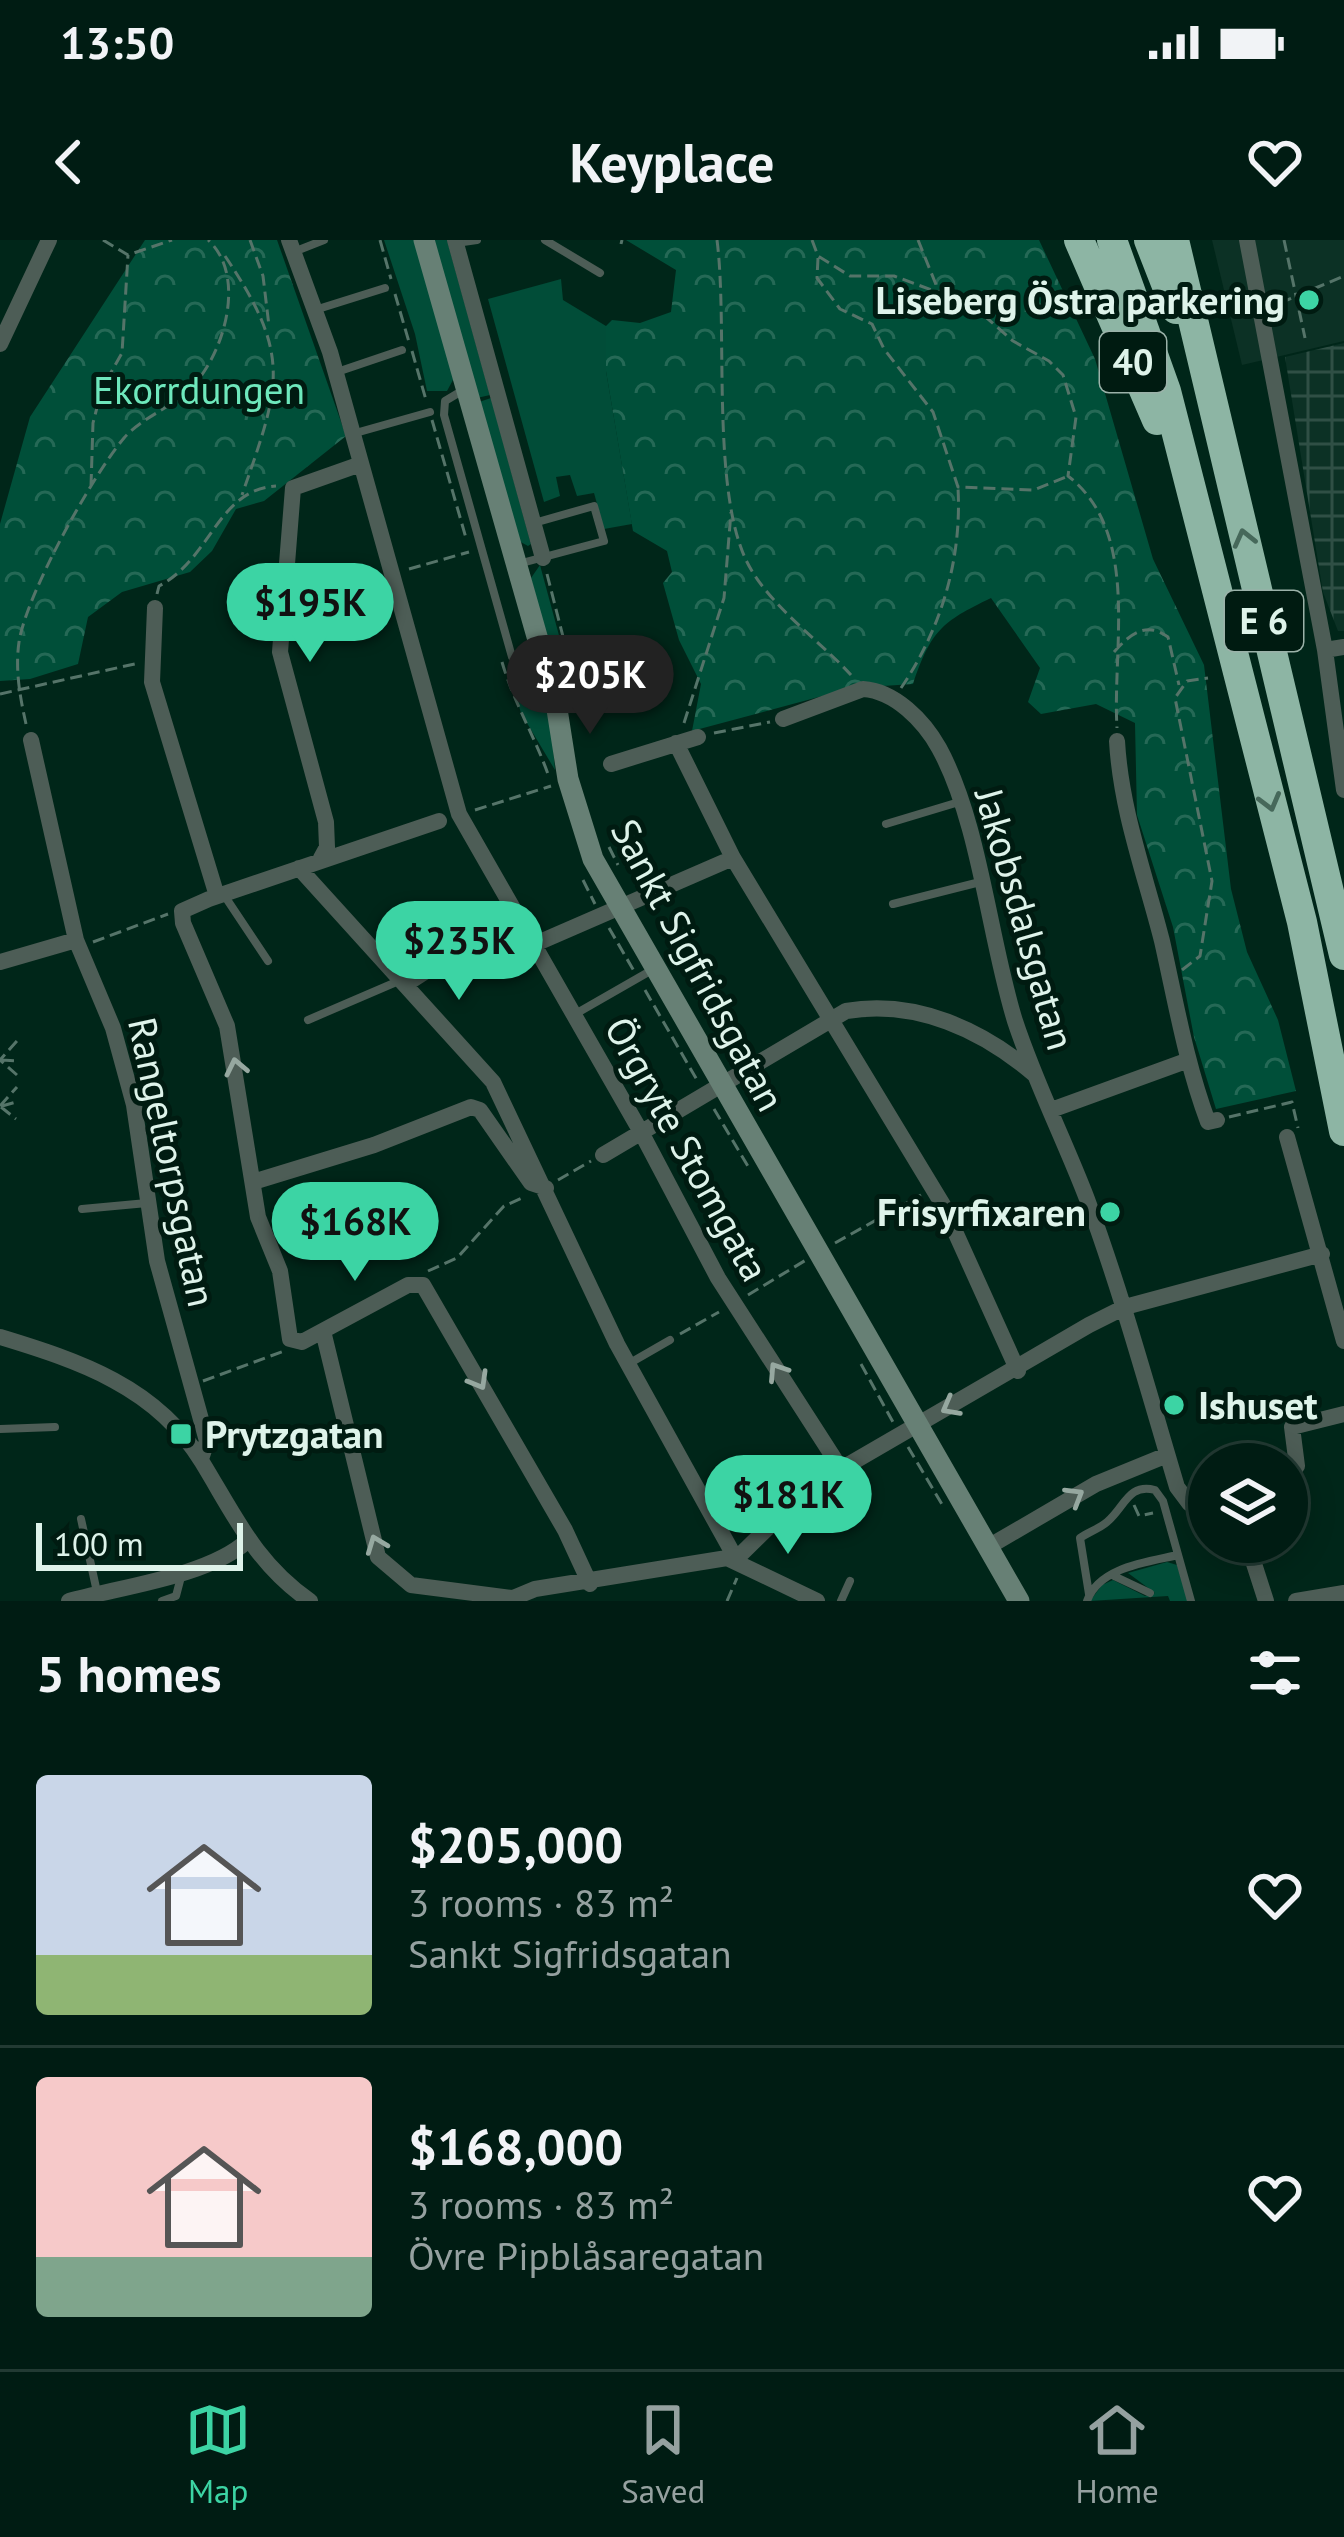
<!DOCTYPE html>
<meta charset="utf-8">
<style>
:root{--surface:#001c13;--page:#0a251c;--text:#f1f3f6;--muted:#95a1a0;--line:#223a33;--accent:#3cd4a4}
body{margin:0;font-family:"PT Sans",sans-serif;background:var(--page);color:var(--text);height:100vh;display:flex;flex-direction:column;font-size:45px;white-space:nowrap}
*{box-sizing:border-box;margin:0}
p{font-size:39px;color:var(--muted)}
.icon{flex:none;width:66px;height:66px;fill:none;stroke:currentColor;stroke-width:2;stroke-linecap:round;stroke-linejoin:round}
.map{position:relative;height:1361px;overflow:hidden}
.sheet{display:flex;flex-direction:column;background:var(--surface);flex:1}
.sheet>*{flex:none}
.fabs{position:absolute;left:1188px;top:1203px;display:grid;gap:24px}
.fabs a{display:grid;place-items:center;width:120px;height:120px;border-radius:50%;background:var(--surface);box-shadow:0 6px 30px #0003,0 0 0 3px var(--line);font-size:60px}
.scale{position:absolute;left:36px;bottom:30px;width:207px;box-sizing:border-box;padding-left:12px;border:6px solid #def3ea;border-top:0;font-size:33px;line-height:42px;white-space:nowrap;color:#def3ea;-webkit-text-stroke:9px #001b11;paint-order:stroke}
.price{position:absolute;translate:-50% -102px;padding:0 27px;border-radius:42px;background:var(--accent);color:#111;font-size:39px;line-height:78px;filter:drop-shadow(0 3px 6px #0008)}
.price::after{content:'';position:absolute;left:50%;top:72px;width:36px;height:27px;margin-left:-18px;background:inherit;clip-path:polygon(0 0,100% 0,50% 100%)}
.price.selected{background:#222;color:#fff}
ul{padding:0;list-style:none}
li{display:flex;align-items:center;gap:36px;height:300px;padding:0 36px}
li+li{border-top:3px solid var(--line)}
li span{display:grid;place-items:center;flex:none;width:336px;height:240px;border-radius:12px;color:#555}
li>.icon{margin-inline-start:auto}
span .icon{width:144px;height:144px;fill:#fffc;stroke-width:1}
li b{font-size:51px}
h2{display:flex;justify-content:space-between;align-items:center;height:144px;padding:0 36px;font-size:51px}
.status{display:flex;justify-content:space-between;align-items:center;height:84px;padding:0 60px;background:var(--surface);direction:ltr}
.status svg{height:33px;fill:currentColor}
header{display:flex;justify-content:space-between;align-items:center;height:156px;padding:0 36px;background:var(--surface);font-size:54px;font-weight:700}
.tabs{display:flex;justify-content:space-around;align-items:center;height:168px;border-top:3px solid var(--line);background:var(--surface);font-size:33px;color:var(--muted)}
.tabs a{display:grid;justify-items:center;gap:6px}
.tabs .selected{color:var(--accent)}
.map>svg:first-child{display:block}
</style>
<div class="status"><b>13:50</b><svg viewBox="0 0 49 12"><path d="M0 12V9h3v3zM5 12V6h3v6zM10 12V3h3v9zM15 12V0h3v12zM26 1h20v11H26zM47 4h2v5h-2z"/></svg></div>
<header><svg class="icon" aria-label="back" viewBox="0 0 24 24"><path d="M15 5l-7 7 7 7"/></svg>Keyplace<svg class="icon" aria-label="heart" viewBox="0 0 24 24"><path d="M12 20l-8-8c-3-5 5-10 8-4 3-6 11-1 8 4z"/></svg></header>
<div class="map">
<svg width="1344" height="1361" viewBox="0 0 1344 1361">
<defs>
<pattern id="industrial-grid" width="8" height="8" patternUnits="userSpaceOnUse" patternTransform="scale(3)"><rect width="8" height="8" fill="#0c3125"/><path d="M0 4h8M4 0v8" fill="none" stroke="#2f4f45"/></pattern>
<pattern id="forest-crowns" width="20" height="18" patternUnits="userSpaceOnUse" patternTransform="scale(3)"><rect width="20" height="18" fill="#004f39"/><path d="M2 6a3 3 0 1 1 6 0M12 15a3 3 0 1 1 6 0" fill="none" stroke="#256956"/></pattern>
</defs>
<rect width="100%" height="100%" fill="#002619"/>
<!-- built -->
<path fill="#0c3125" d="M1212 0H1344V101L1242 125Z"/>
<!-- industrial -->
<path fill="url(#industrial-grid)" d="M1344 103V391H1338L1323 352 1285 117Z"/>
<!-- green -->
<path fill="#014d38" d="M384 0H416L454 138 447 151H427L415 94Z
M432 0H447L490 155 477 158Z
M561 39 563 60 606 86V131L632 284 604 289 594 253 577 256 570 235 556 237 560 256 544 262 488 59Z
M491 158 531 304 528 306 517 300 479 162Z
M540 325 567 425V474L531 338Z
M527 431 537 435 551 483 555 530 521 473 510 436Z
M1167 1322 1177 1325 1188 1361H1170L1168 1356 1090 1361 1102 1345 1113 1340 1145 1356 1155 1353 1128 1333Z"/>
<!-- forest -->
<path fill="url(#forest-crowns)" d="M145 0H277L346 196 264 261 236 269 212 311 190 332 122 352 88 377 78 424 30 439 0 441V284L30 177Z
M626 0H1039L1095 119 1153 319 1204 425 1231 649 1247 712 1278 780 1296 851 1216 869 1194 797 1173 687 1137 575 1135 483 1096 464 1041 474 1028 462 1040 428 991 358C941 382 931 391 913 444L852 448 692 491 701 444 679 400 663 343 672 332 667 311 633 291 606 131V86L612 80 640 83 671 72 676 30Z"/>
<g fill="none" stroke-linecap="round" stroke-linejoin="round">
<!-- path -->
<path stroke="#557469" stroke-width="3" stroke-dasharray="12 6" stroke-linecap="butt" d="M103 0 128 15 172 0
M250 0 263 36 269 86
M380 0 391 39
M717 0C728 86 711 246 746 320 767 364 818 399 851 435
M812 0 818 16 850 36H894L972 65 1013 101 1049 121 1063 135 1076 177 1068 236C1141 293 1112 407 1117 488
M918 0 939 52
M1284 0 1305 98
M621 4 622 0
M225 16C293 117 280 145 242 255
M818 18 817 38 840 69 872 84 884 109 933 172 958 247 1034 250 1066 237
M395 54 409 102
M1280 63 1344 36
M412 111 426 160
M432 180 466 298
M91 246 93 183 102 148 122 113 128 15
M409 329 469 312
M547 334 570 424 572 453
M157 354 159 346C212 318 217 250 276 246
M1114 412C1130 394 1146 381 1168 397L1179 445
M502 422C514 463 534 495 548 534
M901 448C941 389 962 320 958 248
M0 454 139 423
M684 483 724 358 731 272
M26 484C20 457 15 430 19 402 26 355 92 236 124 198 141 178 171 168 190 149 225 114 247 35 208 0
M714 493 770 482
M475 570 551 546
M609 607 618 625
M583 640 595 664
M609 688 634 731
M93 702 168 674
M1182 730 1200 716 1212 641 1175 458 1187 441 1208 438
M645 750 697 840
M2 820 17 821
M17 835 0 820 17 801
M0 866 17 847
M2 866 16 862
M1 867 16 879
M714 869 749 928
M1229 877 1292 862 1298 888
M558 940 591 921
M835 1003 921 955
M428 1031 457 1018 504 966 522 958
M748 1055 806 1020
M680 1094 719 1072
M861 1124 894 1184
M203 1141 284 1111
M908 1207 943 1266
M1134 1265 1139 1276 1153 1273
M727 1361 737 1338"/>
<!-- lane -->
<path stroke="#4d5d56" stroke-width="8" d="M545 0 600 33
M456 3 477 0
M296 11 324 0
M318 69 385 48
M337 132 402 110
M465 149 445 161 444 175 512 417 522 427 544 426
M352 194 430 172
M518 324 604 301 594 266 534 283
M886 584 959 562
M224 655 268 721
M893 664 980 642
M577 773 652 730
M308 780 401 740
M82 969 147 963
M630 1123 670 1100
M0 1189 55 1187
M81 1279 97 1352
M1114 1336 1150 1353
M1089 1354 1080 1298C1088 1292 1099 1289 1107 1282 1125 1267 1128 1243 1155 1250L1163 1261 1191 1361
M162 1361 176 1356 182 1333
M841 1361 850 1341
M1087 1361C1099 1327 1147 1322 1178 1315"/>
<!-- street -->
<path stroke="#4d5d56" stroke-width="16" d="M289 0 330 112 459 574 641 892 718 1038 841 1229
M455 0 543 318
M1247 0 1325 410 1344 550
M0 104 49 0
M155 368 152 442 217 656
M1325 410 1344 407
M783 479 863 449C895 451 924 481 939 508 980 583 989 698 1015 781 1035 842 1064 899 1087 959 1122 1054 1148 1150 1177 1247L1189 1263 1209 1260
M31 500 76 700 113 788 134 865 157 1021 207 1201 201 1219
M1117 501C1121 571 1145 634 1162 701 1176 763 1186 823 1208 882L1217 880
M676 503 733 618 943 965 1018 1131
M611 524 698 497
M439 581 209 659 182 671 183 683 227 786 258 977 280 1031 290 1099 302 1102 408 1045H423L565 1290 590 1344
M321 618 327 607 326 582 280 412 293 248 358 225
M299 628 493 842 617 1104 736 1319
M0 722 76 700
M406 744 465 706 519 711 733 618
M1054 869 1186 821
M1287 897 1344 1101
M603 915 846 771C916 759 983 790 1035 835
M253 942 374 905 471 867 480 870 531 943 546 948
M323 1091 378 1317 411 1345 512 1358
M0 1097C79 1121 157 1147 202 1222 235 1276 256 1324 310 1361
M1287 1236 1297 1226 1292 1187 1344 1174
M1247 1302 1266 1361
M988 1307 1096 1244 1167 1215
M736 1319 787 1269 841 1229 1089 1085 1125 1067 1322 1014
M69 1361C120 1347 209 1336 247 1301
M506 1361 535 1349 727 1318 817 1361
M1296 1361 1344 1353"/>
<!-- secondary -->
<path stroke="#678075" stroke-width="21" d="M424 0 556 463 568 539 593 619 1019 1361"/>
<!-- highway -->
<path stroke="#8db5a4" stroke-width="30" d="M1079 0 1157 180
M1112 0 1166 151 1302 682 1344 891
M1149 0 1176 69
M1174 0 1344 715"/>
</g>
<!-- one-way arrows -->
<defs><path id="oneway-chevron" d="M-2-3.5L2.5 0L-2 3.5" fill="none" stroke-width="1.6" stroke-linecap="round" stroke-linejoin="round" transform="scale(3)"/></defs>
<g stroke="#46685a">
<use href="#oneway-chevron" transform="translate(1244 298) rotate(-104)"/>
<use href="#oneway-chevron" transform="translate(1270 562) rotate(75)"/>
</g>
<g stroke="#96a8a0">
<use href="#oneway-chevron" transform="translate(236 827) rotate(-102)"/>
<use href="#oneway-chevron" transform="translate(777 1131) rotate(-123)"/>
<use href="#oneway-chevron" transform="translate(479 1141) rotate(60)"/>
<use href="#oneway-chevron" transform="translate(950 1167) rotate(151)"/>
<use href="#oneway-chevron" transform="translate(1075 1256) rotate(-31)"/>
<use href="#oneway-chevron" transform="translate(376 1304) rotate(-111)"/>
</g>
<!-- markers -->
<g fill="#3cd4a4" stroke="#001b11" stroke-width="4.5">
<circle cx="1309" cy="60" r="12"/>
<circle cx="1110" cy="972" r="12"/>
<circle cx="1174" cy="1165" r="12"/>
<rect x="169" y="1182" width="24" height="24" rx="6"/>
</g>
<g text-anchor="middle" stroke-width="10" stroke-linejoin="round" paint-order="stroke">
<!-- shield labels -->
<g fill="#001b11" stroke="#9bb2a9" stroke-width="3">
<rect x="1100" y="92" width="66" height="60" rx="9"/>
<rect x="1225" y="351" width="78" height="60" rx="9"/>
</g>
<g font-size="36" font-weight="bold" fill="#def3ea">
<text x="1133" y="135">40</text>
<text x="1264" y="394">E 6</text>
</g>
<!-- poi labels -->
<g font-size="39" font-weight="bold" fill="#def3ea" stroke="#001b11" text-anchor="end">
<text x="1285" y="74">Liseberg Östra parkering</text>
<text x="1086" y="986">Frisyrfixaren</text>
<text x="1198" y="1179" text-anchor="start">Ishuset</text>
<text x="205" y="1208" text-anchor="start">Prytzgatan</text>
</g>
<!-- park labels -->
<g font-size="39" fill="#6ee8bc" stroke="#001b11">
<text x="199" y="164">Ekorrdungen</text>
</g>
<!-- street labels -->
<g font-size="39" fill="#def3ea" stroke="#001b11">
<text transform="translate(1025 679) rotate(74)" y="14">Jakobsdalsgatan</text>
<text transform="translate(698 725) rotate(62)" y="14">Sankt Sigfridsgatan</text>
<text transform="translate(687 909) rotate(61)" y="14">Örgryte Stomgata</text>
<text transform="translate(172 922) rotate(78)" y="14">Rangeltorpsgatan</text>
</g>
</g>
</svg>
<div class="fabs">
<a><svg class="icon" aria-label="layers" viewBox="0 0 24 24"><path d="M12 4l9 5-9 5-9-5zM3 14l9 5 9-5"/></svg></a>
</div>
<div class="scale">100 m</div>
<b class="price" style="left:310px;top:425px">$195K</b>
<b class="price selected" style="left:590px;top:497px">$205K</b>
<b class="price" style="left:459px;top:763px">$235K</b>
<b class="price" style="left:355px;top:1044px">$168K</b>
<b class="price" style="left:788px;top:1317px">$181K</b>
</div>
<section class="sheet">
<h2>5 homes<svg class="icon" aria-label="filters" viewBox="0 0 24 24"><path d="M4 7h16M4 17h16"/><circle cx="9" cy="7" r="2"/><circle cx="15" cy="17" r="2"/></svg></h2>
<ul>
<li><span style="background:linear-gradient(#c9d6e8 75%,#8fb573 0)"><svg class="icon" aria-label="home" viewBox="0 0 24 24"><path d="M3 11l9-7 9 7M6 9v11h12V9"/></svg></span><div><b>$205,000</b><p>3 rooms · 83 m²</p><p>Sankt Sigfridsgatan</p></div><svg class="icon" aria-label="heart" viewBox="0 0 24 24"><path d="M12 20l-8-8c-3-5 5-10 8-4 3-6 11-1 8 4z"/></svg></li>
<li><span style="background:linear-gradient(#f6c9c9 75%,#7fa58c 0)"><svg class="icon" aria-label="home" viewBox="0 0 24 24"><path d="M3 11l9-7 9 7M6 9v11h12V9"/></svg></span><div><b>$168,000</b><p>3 rooms · 83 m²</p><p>Övre Pipblåsaregatan</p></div><svg class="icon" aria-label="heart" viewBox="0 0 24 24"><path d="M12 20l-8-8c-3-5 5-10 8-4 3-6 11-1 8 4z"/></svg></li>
</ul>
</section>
<nav class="tabs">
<a class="selected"><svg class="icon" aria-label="map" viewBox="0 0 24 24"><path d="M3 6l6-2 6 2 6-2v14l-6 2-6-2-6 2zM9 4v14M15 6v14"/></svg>Map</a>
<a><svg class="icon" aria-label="saved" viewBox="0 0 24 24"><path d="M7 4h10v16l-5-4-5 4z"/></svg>Saved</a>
<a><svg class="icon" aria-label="home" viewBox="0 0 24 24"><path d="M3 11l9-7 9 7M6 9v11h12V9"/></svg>Home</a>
</nav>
